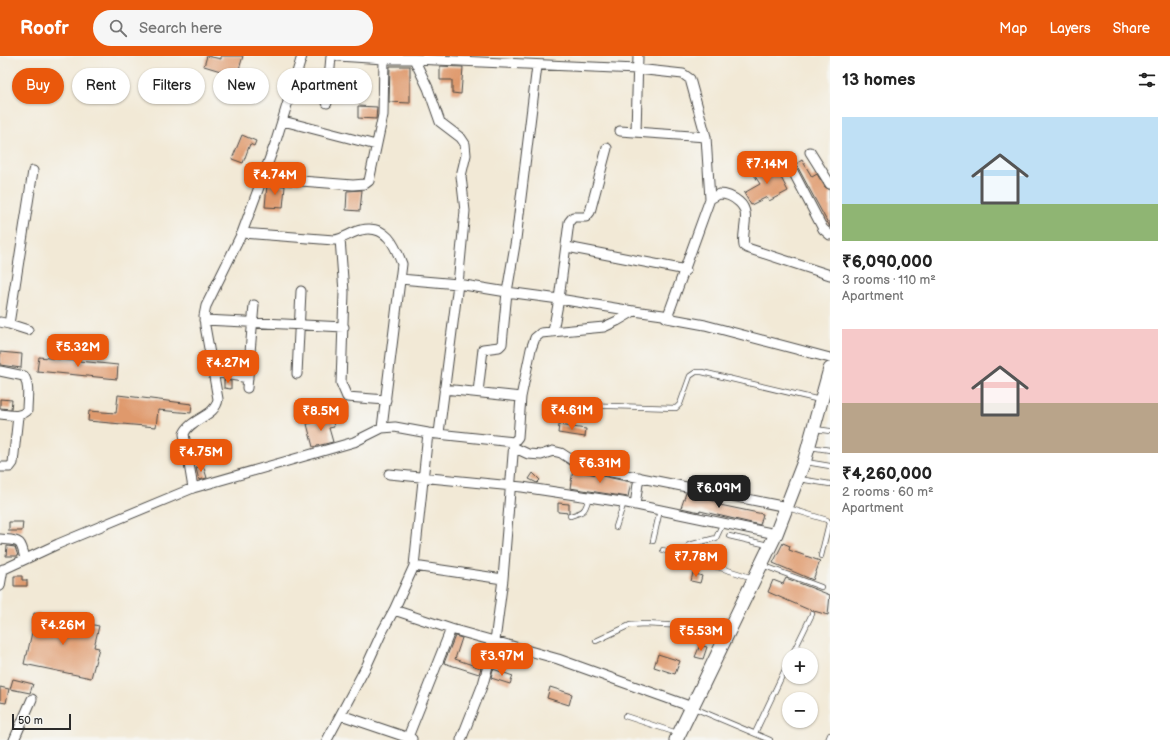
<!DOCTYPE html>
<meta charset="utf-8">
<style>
:root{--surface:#fff;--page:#f6f6f6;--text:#222;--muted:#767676;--accent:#ea580c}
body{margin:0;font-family:"Balsamiq Sans",sans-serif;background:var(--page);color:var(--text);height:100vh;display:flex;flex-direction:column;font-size:15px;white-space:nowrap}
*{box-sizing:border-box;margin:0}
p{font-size:13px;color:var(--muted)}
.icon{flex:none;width:22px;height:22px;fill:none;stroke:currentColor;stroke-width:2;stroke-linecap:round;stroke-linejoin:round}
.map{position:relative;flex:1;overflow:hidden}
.side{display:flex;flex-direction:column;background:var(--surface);width:340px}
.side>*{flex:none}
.top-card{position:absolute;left:12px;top:12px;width:380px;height:36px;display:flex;gap:8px}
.fabs{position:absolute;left:782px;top:592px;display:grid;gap:8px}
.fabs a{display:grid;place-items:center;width:36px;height:36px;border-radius:50%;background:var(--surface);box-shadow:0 1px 3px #0004;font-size:20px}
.scale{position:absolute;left:12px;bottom:10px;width:59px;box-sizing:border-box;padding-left:4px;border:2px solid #2b2b2b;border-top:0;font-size:11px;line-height:14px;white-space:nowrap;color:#2b2b2b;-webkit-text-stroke:3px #f6f6f2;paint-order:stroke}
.price{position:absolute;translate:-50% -34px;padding:0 9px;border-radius:8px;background:var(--accent);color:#fff;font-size:13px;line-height:26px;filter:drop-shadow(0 1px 2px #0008)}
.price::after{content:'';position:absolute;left:50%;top:24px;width:12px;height:9px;margin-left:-6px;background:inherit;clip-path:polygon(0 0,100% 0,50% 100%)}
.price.on{background:#222;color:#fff}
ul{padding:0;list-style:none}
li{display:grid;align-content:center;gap:8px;height:212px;padding:0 12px}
li span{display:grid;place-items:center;height:124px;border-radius:0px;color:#555}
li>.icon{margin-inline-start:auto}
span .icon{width:72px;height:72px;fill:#fffc;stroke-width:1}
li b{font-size:17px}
h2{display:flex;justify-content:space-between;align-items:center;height:48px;padding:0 12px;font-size:17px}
.chip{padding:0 14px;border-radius:18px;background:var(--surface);box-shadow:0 1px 3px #0004;font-size:14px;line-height:36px}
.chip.on{background:var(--accent);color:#fff}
header{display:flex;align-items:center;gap:24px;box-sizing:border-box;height:56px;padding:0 20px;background:var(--accent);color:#fff}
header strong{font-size:19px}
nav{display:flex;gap:22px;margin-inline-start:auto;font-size:14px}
.search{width:280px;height:36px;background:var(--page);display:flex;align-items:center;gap:10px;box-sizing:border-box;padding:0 14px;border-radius:22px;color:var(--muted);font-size:15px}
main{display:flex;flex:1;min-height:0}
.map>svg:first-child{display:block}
</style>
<header>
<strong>Roofr</strong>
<div class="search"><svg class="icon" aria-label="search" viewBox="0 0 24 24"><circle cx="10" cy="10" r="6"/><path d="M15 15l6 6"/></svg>Search here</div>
<nav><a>Map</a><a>Layers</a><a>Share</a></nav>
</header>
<main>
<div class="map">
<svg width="830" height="684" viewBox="0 0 830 684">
<rect width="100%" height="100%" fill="#f6f6f2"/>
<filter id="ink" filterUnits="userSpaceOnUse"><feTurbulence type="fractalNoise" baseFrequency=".025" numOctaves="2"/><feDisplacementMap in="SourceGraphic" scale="8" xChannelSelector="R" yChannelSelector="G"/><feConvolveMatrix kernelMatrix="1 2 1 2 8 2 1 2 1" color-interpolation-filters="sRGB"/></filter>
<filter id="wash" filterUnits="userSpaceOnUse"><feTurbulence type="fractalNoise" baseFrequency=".012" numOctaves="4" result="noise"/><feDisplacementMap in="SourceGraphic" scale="16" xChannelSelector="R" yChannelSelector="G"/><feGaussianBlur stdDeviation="0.9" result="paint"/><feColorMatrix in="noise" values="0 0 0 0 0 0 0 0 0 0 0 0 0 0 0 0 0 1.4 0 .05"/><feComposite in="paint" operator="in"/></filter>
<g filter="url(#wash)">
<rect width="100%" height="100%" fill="#f2e9d6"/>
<g id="blocks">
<!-- building -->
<path fill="#df996c" d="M207 0 221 3V0H243L237 20 204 10Z
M390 10H410V47L389 46Z
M440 10 463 11 461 38 452 37V24H440Z
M358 50 377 51 376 63 358 62Z
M242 79 256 85 254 90 250 88 243 107 232 103Z
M802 104 812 121 817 118 825 131 830 134V171L796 108Z
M773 106 788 135 769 145 767 141 751 149 744 137 760 128 753 117Z
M267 128 285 130 283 152 265 151Z
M362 134 360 155 346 154 347 135Z
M0 296 22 298 21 312 0 309Z
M39 301 118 309 117 323 37 315Z
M224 324 231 325V333L224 332Z
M118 339 192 348 191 357 158 354 156 371 88 365 89 355 116 357Z
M0 343 12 344 11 353 0 352Z
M551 346 561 347 559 365 549 364Z
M332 362 334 371 329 372 333 386 313 391 307 368Z
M559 369 586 373 585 381 558 377Z
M203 409 207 422 199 424 196 412Z
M573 414 631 426 628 441 570 432Z
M533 417 540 424 537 427 529 423Z
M686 437 704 441V442L720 447V449L763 458 760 469 700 455V456L681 452Z
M558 447 569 448V457L558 456Z
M9 466H23L22 475H9Z
M783 487 790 490 789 494 820 505 813 524 773 507Z
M7 490 15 491 18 500H6Z
M693 517 702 520 700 527 691 525Z
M14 520H22V524H27V530H14Z
M786 522 830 539 828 559 807 553 768 536 773 524 783 528Z
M34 557 99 570 94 591 99 592 91 622 24 608 26 599H27L34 567H32Z
M455 580 462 582 455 603 481 612 479 618 444 607Z
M700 589 707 591 703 603 695 601Z
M658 598 680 605 675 618 654 611Z
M493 613 513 620 510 628 491 622Z
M13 623 33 628 30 637 10 633Z
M0 631 9 633 6 647 0 646Z
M550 631 572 638 569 649 547 642Z"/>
</g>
</g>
<g filter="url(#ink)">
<use href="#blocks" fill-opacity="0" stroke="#494845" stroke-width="1"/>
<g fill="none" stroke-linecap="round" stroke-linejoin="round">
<!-- lane casing -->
<g stroke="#494845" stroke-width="6">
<path id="lane" d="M579 349 676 352 680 348 690 320 696 316H702L820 344
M815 373 830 375
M810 391 830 394
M806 406 830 410
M799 423 830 428
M788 452 827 464 829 467 821 500
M570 460C584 456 585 456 589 441
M616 471 624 446
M729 480 768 489
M653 485 660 454
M689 489 716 482 723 467
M663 494 753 522
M762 509 821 531
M596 585 630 569 644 568 728 572
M792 599 812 558
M694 652 770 684
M625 660 677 677
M755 677 789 605
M828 684 830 679"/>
</g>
<!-- street casing -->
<g stroke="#494845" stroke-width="11">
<path id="street" d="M338 0 384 3V0
M414 3 428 32 440 66 461 82 465 88 466 99 461 120 465 155 458 228 439 377
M537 10 516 183 507 236 559 243 553 275
M327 47 331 0
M283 65 376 89
M620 75 706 81
M636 76 638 0
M607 92 590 156 586 161H573L569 166 559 243 633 255
M810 96 830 128
M786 102 823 173 830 179
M262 122 353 129 365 128 369 125 383 59 384 3H414L637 13 683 18 690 23 706 81 710 143
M242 177 334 184C344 183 351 176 361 174 386 168 395 189 402 208L382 372
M340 183 344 236 341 327 347 341 386 344
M567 191 686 214
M400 223 458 228 507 236 502 288 499 291 483 293 478 336
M667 262 710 143 719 138C727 138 732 140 739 146 752 157 741 175 744 190L747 192 830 219
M204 264 344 271
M0 266 9 268 28 274
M9 268 33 115
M0 315 24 320C30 330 27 343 27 355 18 362 11 359 0 358
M214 316 248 322
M297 318 301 235
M247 332 254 249
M444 333 521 341
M513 391 528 398 541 399 553 395 561 397 581 410 787 451
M0 411H10L13 407 18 360
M389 418 522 431 622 446 776 478
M193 432 184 378C190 362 216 361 218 343L205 270 204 260 206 250 242 177 275 88 302 0
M635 449 639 421
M0 483C20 485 21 483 25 503
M414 510 503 523
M0 515 58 488 193 432 354 386 382 372 395 371 428 377 514 386 518 381 521 341 531 293 535 282 541 277 604 271 617 265 634 255 663 259 667 262 705 269 830 302
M0 530 3 513
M394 554 451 573 558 603 692 651
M341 659 412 683
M408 681 451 573
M14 684 32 643
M327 684 367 609 382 576 394 554 414 510 428 377
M461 684 483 628 495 585 503 523 514 386"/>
</g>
<!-- secondary casing -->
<g stroke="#494845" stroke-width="15">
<path id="secondary" d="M676 684 776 478 805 403 830 313"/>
</g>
<!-- lane -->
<use href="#lane" stroke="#fff" stroke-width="4.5"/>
<!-- street -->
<use href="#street" stroke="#fff" stroke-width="9"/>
<!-- secondary -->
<use href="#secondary" stroke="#fff" stroke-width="13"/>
</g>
</g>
</svg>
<div class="fabs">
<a>+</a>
<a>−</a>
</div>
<div class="scale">50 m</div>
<b class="price" style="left:767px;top:129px">₹7.14M</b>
<b class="price" style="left:275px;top:140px">₹4.74M</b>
<b class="price" style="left:78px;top:312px">₹5.32M</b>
<b class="price" style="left:228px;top:328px">₹4.27M</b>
<b class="price" style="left:572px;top:375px">₹4.61M</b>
<b class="price" style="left:321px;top:376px">₹8.5M</b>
<b class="price" style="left:201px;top:417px">₹4.75M</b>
<b class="price" style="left:600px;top:428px">₹6.31M</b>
<b class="price on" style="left:719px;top:453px">₹6.09M</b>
<b class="price" style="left:696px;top:522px">₹7.78M</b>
<b class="price" style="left:63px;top:590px">₹4.26M</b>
<b class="price" style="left:701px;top:596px">₹5.53M</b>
<b class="price" style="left:502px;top:621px">₹3.97M</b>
<div class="top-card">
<a class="chip on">Buy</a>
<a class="chip">Rent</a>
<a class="chip">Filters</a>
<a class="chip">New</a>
<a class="chip">Apartment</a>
</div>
</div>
<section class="side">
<h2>13 homes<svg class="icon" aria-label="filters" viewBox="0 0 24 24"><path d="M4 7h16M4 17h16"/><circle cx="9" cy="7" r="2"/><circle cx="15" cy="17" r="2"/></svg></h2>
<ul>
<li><span style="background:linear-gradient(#bfe0f5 70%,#8fb573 0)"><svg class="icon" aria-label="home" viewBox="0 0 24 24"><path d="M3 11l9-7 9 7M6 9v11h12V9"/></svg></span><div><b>₹6,090,000</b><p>3 rooms · 110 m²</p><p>Apartment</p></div></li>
<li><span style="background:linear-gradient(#f6c9c9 60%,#b9a48a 0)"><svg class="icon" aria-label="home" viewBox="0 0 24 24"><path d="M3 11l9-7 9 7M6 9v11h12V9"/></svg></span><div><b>₹4,260,000</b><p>2 rooms · 60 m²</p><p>Apartment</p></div></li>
</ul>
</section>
</main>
